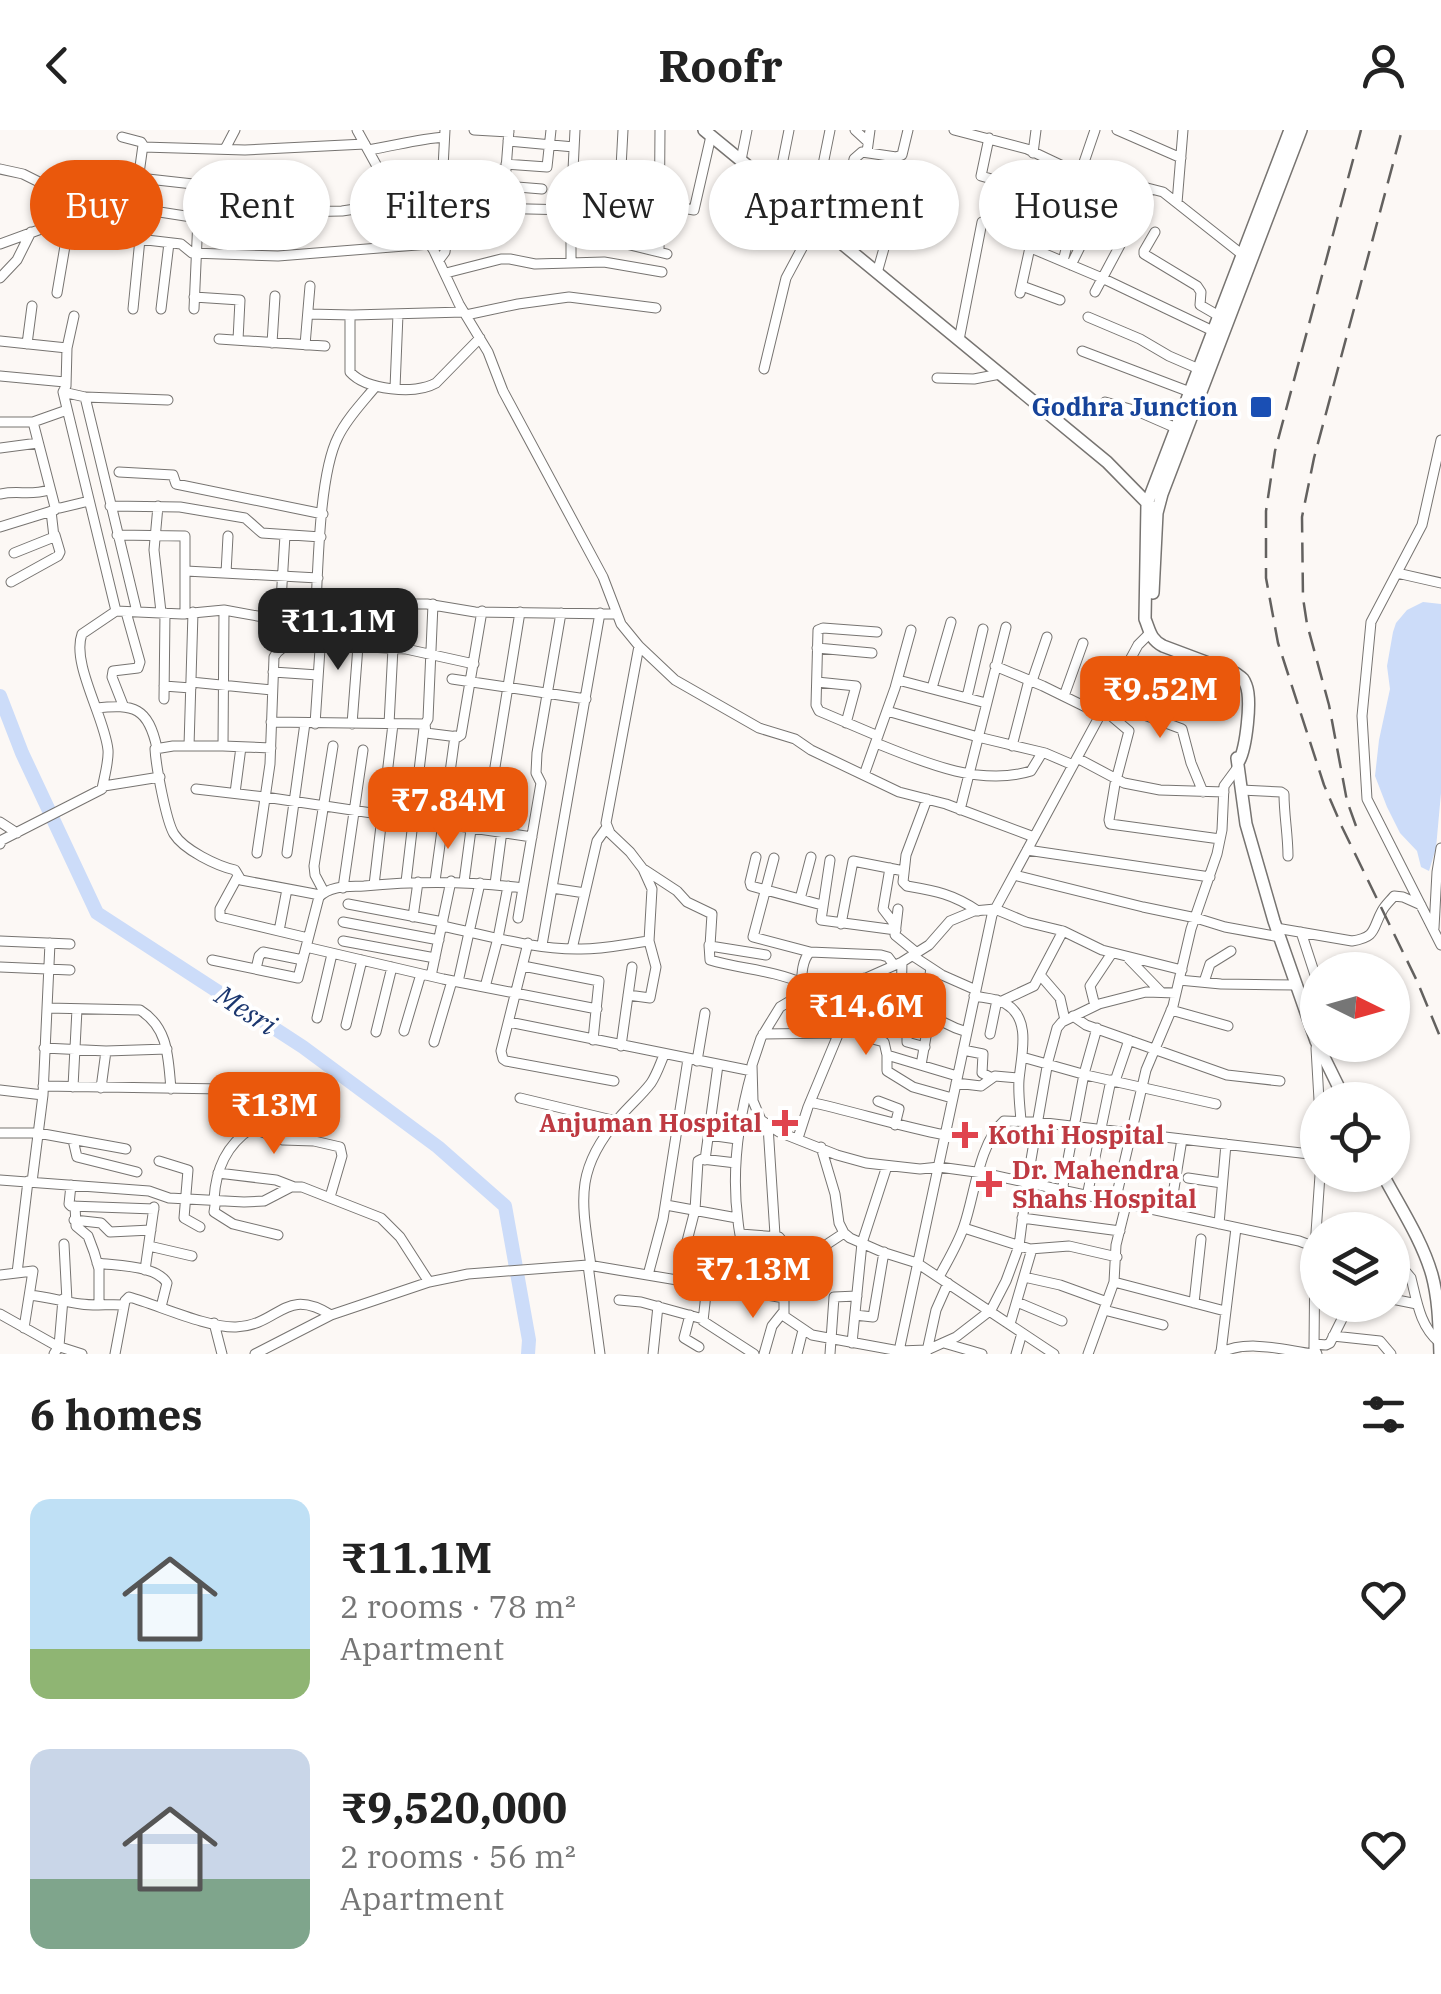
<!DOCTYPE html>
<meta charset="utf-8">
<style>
:root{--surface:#fff;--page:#f6f6f6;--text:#222;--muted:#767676;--accent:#ea580c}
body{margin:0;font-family:"IBM Plex Serif",serif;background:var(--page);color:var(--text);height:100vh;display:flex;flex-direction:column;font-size:38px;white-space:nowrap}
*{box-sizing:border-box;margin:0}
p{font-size:32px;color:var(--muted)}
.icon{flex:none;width:55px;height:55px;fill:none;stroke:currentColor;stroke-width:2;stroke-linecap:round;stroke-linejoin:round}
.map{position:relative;height:1224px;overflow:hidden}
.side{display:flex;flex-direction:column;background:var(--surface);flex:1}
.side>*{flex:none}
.banner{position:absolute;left:30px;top:30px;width:1382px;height:90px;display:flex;gap:20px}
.needle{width:65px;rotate:95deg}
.controls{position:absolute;left:1300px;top:822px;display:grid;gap:20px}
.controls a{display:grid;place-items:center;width:110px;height:110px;border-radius:50%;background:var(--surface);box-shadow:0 2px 8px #0004;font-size:50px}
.price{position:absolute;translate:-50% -85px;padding:0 22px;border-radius:20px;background:var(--accent);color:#fff;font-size:32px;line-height:65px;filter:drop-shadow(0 2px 5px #0008)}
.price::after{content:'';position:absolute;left:50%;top:60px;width:30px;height:22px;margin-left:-15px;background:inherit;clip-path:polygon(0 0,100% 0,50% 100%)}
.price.selected{background:#222;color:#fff}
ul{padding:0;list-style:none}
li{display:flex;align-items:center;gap:30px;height:250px;padding:0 30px}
li span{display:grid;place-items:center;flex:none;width:280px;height:200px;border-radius:20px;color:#555}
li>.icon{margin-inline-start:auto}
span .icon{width:120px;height:120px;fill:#fffc;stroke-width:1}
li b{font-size:42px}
h2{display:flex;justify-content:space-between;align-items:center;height:120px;padding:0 30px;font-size:42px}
.chip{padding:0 35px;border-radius:45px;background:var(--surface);box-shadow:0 2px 8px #0004;font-size:35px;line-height:90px}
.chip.selected{background:var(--accent);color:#fff}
header{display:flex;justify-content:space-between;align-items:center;height:130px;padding:0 30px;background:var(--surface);font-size:45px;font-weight:700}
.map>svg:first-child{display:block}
</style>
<header><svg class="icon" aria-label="back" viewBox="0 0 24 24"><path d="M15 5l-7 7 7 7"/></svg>Roofr<svg class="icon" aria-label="person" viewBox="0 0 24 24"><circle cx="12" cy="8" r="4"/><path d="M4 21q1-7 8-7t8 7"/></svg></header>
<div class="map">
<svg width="1441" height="1224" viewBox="0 0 1441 1224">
<rect width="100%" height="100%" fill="#fcf8f5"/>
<!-- water -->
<path fill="#ccdcf9" d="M1423 472 1441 474V663L1436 718 1429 741 1421 737 1417 721 1400 703 1387 677 1375 646 1379 610 1390 559 1387 536 1393 502 1396 493 1407 480Z"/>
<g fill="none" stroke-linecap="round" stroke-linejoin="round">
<!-- river -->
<path stroke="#ccdcf9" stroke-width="14" d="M0 566 22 623 97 783 303 917 438 1017 505 1076 529 1210 528 1224"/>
<!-- minor casing -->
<g stroke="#777471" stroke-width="11">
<path id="minor" d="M357 0 384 49 409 80 434 121 459 174 488 222 503 261 603 447 621 494 639 516 675 550 759 598 795 609 811 620 899 662 946 674 1034 707
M445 0 441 75 451 77 571 80
M474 0 509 2
M855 0 868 12
M954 0 1027 19 1065 37 1163 62 1244 126
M1117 0 1181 28
M122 7 141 12 143 15 130 108
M989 8 981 46 1013 55
M508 11 574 17
M143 17 245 20 365 14
M225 19 235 0
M368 20C394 16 418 9 444 7
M867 22 870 0
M1033 23 1036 0
M741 30 747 0
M506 34 547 37 551 0
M443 37 506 40
M0 39 23 44 73 69 57 163
M1081 41 1095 0
M852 43 897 53
M139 48 202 55
M505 56 542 59
M1043 58 1139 81
M777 60 789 0
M1177 73 1183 0
M659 74 694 80 711 6
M134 78 198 88 194 179
M503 78 509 0
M248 83 342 81 402 72
M812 89 830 0
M417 94 441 74
M1155 102 1144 121V124L1197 156 1201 162 1200 175 1219 186
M571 105 626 114 667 124
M838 111 854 29 862 22 896 27 902 25 908 0
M617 113 623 0
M0 114 44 98 181 114 192 123 278 126 430 114
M1031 118 1102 148 1213 201
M659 122 660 0
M439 130 445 122 451 77
M1063 131 1086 42
M571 132V80L575 0
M1071 135 1103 71
M446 143 501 129H510L535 134 604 132 662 142
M877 143 892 90
M0 148 17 130 31 102
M1022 156 1060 170
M1095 162 1150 59
M1020 163 1049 31
M194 167 240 170 238 210
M133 179 140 109
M161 179 169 113
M308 184 352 185 464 182
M350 185V242C366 260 415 265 436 253L480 208
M466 185 518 174 569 167 656 178
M74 186 67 218 66 256 63 262 116 481
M1088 187 1140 209 1169 226 1199 239
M219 209 325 216
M959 210 982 92
M0 211 67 218
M272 213 275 166
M27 214 32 176
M305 215 310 156
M1082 221 1190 262
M764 239 786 148 816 92
M0 246 65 252
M937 248 974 249 1000 244
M395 258 398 184
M63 262 85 267 168 270
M85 267 137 482
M1105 272 1137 281 1176 298
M0 292H33L67 280
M33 292 55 377 60 378 89 371
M1441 310 1422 395 1371 492 1362 586 1367 669 1441 815
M0 318 38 313
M119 342 173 345 176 354 323 384
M0 364C19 360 29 366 49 360
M110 376 180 377 245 388 262 403 321 407
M158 376 154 420 161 482
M0 397 55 380
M117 405 185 406V484
M14 423 54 407 51 381
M186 441 318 448
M226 443 228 406
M1397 443 1441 453
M11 452 58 426 60 422 55 405
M224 480 223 616H173L155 619C156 636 166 691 174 704 184 720 217 736 235 740L241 750 320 765
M280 488 285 405
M877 502 823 498 818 500 816 575 819 581 878 606
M294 513 406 519 474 534
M817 518 872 523
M995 536 1043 556 1100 584
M273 542 318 545
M452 549 586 569
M898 550 986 573
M1032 551 1047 507
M191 552 272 560
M817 552 856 556 846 593
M164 556 191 558
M932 558 951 492
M1064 566 1083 513
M967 567 983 499
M1110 567 1139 583 1182 599 1191 633 1203 662
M164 569 165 483
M123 575 112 547 113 541 138 538 140 532 126 482
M96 578C134 574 148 577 157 618
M1103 579 1129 601 1115 654 1109 690 1110 694 1220 709
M887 581 978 607 1045 623 1073 635
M271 592 425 594 428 589 433 474
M315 594 322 489
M352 594 358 516
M389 594 393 518
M425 594 426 603 458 607 461 605 482 481
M876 613C923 632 980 657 1031 641L1042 623
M189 616 193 482
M223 616 271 618
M1012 616 1029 550
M1077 628 1124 653 1160 660 1224 662
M495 637 520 482
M864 645 895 558 911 500
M104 656 160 647
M196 659 265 667 532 707
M1241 660 1281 662 1284 664C1284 685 1288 705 1288 726
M235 663 241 617
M927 669 906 725 903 752 907 756C936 761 953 764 978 781
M960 680 1006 497
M0 692 17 703
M0 714 2 710 102 659C104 648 109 631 108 620 105 588 71 533 82 504L116 481 182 484 224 480 263 487 346 491 387 488 415 474H427L475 482 617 484
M1027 720 1210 747
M257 723 270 634 274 527C284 510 306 513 315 495 318 448 318 346 338 307 347 288 363 272 376 256
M287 723 305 593
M756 727 750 752 751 756 822 775
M774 728 753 807 810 822
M830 730 821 790 896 800
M890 738 883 779 896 796
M645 740 677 761 687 772 712 784 710 816 766 825
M1014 745 1143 777 1196 788 1225 797 1280 807
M238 746 220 779V787L308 808
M435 751 455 606
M406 752 424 598
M464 752 476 662
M495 754 509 648
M374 755 393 594
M343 758 363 620
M552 758 585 763
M324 762 315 745 314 736 333 616
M800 769 811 727
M348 774 443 792
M898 779 895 805 917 823
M413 787 418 752
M518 788 523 758
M343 792 439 810
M841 794 853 731 904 741
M442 796C486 805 532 819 577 819 601 820 625 814 649 811
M1276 798 1352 811C1377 807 1372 799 1382 781 1385 775 1390 771 1394 766L1403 767 1421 775
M1434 798 1437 742 1441 718
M279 801 287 759
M1301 802 1318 854
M0 811 70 814
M343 811 435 828
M528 813 501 921 503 929 506 931 614 951
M542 815 600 483
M709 815 710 830C740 839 773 840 802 853
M306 817 443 849 597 879
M572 819 597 711 607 697
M913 826 942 845 976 860
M1129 829 1161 862
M212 830 298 848 319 767C331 755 349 757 364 756 418 751 469 751 523 758L541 653 536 643 537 623 561 483
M902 832 901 874 923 877C932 888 953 898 967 902
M523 836 599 851 593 910
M0 837 70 840
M256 839 259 826 263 822 303 830
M1182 840 1102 820 1063 801 1026 792 995 779 974 781 950 791 929 815 902 832 848 856 797 867 780 877 761 908 752 935 753 971 761 990 779 1002 837 1025 866 1033 920 1039 939 1037 983 1043 1299 1111 1315 1117
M431 846 451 751
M1041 846 1060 868 1065 890
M865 848 861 906 884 912 887 925 957 946
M1179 850 1221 854 1297 855
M458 852 480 753
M1204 852 1210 834 1231 821
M485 857 498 808 508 756
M628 865 650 868 656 837 649 811 652 759 643 739 630 722 610 703 606 693 639 516
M801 866C802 852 800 832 810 822L881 825 888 827 894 835
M974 866C984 868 997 868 1006 874 1032 889 1021 926 1019 950 1018 963 1020 977 1021 991
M1002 871 1034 856 1063 801
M1095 876 1090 856 1112 823
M47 878 140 880C169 898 168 928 171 959
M925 878 931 838
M1171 880 1228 896
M1073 886 1086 895 1227 945 1280 951
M317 888 332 824
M509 892 752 941C738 991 731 1040 738 1091 740 1115 750 1138 749 1162
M346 895 362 830
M907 898V912L925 917
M404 901 421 844
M376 902 392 837
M763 904 838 903
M990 904 997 870
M878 910 884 887 896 889 902 897 927 901 921 935
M434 912 452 851
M621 916 632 837
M44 918 106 921 167 919
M1316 918 1319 970
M963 920 983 924 982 943 992 948
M887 925V941L913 957 952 968
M1022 927 1086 945 1216 974
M697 931 705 883
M1115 951 1129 910
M956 953 981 956 995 946 1019 948
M43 956 223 959
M73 957 77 879
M101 958 106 921
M0 960 43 965
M520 968 616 991
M878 971 899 979 895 995
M810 972C855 982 899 996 945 1005
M768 996 775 1105
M0 1003H38L126 1019
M709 1005 737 1009
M798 1008 808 977 840 900 845 857
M73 1010 77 1027 137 1042
M821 1017 835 1064 839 1093 844 1103 850 1108 882 1122 917 1133 1054 1224
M705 1030 718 935
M159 1031 188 1040 184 1088 200 1097
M1122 1038 1164 1044
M218 1043 276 1050 294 1057
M1360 1045 1385 1049
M1188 1048 1222 1053
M0 1050 149 1061 169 1068 244 1072 264 1071 291 1057H302L381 1088 400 1107 429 1152
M32 1052 43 965 50 813
M71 1055 69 1074 71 1076 154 1079
M1062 1061 1084 944 1097 898
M1087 1066 1111 950
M214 1069C216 1039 226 1015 252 998L283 1010 314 1011 340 1017 342 1026 330 1067
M216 1069 214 1082 233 1094 278 1105
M1115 1072 1146 940 1173 876 1191 799 1217 724 1222 700 1224 656 1238 637
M666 1075 737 1088
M75 1076 76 1096 88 1106 94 1122 99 1139V1173
M1170 1083 1182 1009
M1022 1088 1120 1101
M74 1090 101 1093 110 1102 151 1100
M1219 1094 1226 1014
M964 1098 1030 1119 1069 1116 1117 1127
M740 1104 779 1107 800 1132
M64 1114 67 1171
M686 1115 695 1080 698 1031 702 1029 736 1033
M149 1116 192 1126
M97 1133C117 1136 156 1135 167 1153L161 1177
M1392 1134 1406 1142 1411 1148C1417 1172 1420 1196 1439 1212
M588 1135 600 1224
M591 1136C582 1072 573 1041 619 988 629 976 642 965 651 953 657 944 660 934 664 925
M145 1140 154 1077
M17 1143 28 1051
M0 1145 33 1141 24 1198
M648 1145 663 1089 688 929
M939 1147C948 1130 958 1114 964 1096 975 1064 979 1013 1004 991L1037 992 1318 1025
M1024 1147 1060 1155 1107 1172
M1114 1152 1225 1181
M707 1155 703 1191 754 1224
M30 1165C48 1167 64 1172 81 1174 95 1176 109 1174 124 1175
M784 1168 800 1132 844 1103
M1392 1169 1417 1174
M619 1170 641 1172 703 1189
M1017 1172 1062 1191
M1194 1173 1201 1109
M1104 1180 1163 1195
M0 1184 57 1216 82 1224
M690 1185 684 1208 699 1217
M855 1185 873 1187 884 1122
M214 1193 222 1224
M1010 1194 1032 1119
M1333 1206 1380 1211 1391 1224
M852 1213 862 1113 887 1036
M944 1213 982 1224
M1315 1214 1326 1215 1330 1213 1349 1175
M927 1221 936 1180 948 1153
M1221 1222 1236 1098
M1220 1223C1248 1209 1283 1220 1313 1224
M54 1224 59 1216 63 1169
M115 1224 125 1171 129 1167C158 1175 208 1198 236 1197 280 1195 284 1156 331 1185
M255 1224 331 1185 429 1152 468 1144 588 1135 784 1168V1186L812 1205 899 1221 992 785 1138 515 1150 503
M653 1224 658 1176
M764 1224 772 1196 784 1181
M797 1224 803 1200
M830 1224 834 1167 857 1166
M898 1224 899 1221 927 1220 956 1207 991 1180 1006 1151 1019 1116 1027 1053 1048 931 1057 898 1062 892 1099 874 1146 862 1176 863
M1016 1224 1022 1203
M1088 1224 1114 1152 1116 1115 1126 1075
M1317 1224 1314 1218 1315 1117 1320 1045"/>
</g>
<!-- major casing -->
<g stroke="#777471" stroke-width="14">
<path id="major" d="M704 0 1107 332 1157 383
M1153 463 1157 383 1162 364 1301 0
M1237 628 1246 694 1274 791 1316 911 1345 970
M1239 631C1246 618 1252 570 1246 555 1243 547 1242 548 1235 543L1163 516C1150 509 1150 501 1145 489L1147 374 1290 0
M1383 1045C1400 1077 1422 1110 1432 1145 1439 1171 1439 1198 1440 1224"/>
</g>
<!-- minor -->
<use href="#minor" stroke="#fff" stroke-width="9"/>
<!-- major -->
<use href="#major" stroke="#fff" stroke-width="11"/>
<!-- rail -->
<path stroke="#63615f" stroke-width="2.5" stroke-dasharray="20 10" stroke-linecap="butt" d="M1361 0 1275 321 1266 381V448L1278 513 1324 655 1342 697 1417 851 1441 909
M1356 696 1347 671 1329 575 1307 494 1303 468 1302 387 1314 328 1402 0"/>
</g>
<!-- markers -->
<rect fill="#1a4fb4" stroke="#fff" stroke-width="4" x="1249" y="265" width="24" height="24" rx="5"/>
<g fill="#e0444e" stroke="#fff" stroke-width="4">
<path d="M780 978h10v10h10v10h-10v10h-10v-10h-10v-10h10z"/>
<path d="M960 990h10v10h10v10h-10v10h-10v-10h-10v-10h10z"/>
<path d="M984 1039h10v10h10v10h-10v10h-10v-10h-10v-10h10z"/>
</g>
<g text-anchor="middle" stroke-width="8" stroke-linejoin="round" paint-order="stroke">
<!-- transit labels -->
<g font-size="25" font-weight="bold" fill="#164399" stroke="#fff" text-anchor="end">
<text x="1238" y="286">Godhra Junction</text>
</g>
<!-- health labels -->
<g font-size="25" font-weight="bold" fill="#be3a42" stroke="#fff" text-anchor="start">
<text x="762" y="1002" text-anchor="end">Anjuman Hospital</text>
<text x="988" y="1014">Kothi Hospital</text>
<text x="1012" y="1049">Dr. Mahendra<tspan x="1012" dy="29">Shahs Hospital</tspan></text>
</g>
<!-- water labels -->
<g font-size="28" font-style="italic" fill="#1b376f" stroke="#fff">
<text transform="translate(246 880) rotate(33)" y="10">Mesri</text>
</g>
</g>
</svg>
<div class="controls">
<a><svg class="needle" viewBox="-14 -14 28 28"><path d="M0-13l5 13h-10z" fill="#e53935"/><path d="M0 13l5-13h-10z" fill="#767676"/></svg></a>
<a><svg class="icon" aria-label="locate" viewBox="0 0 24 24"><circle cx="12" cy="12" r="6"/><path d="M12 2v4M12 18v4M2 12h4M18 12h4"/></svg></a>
<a><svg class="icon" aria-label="layers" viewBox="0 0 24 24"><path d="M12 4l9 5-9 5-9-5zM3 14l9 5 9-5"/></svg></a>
</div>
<b class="price selected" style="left:338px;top:543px">₹11.1M</b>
<b class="price" style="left:1160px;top:611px">₹9.52M</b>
<b class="price" style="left:448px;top:722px">₹7.84M</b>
<b class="price" style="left:866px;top:928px">₹14.6M</b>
<b class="price" style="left:274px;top:1027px">₹13M</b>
<b class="price" style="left:753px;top:1191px">₹7.13M</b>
<div class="banner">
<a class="chip selected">Buy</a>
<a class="chip">Rent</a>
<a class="chip">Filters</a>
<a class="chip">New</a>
<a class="chip">Apartment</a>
<a class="chip">House</a>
</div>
</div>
<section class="side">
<h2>6 homes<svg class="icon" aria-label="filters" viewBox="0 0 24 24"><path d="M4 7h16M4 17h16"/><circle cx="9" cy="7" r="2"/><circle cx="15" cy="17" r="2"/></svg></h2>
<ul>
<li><span style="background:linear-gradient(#bfe0f5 75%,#8fb573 0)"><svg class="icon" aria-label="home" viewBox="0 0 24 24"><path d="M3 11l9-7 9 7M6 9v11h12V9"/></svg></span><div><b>₹11.1M</b><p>2 rooms · 78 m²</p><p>Apartment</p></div><svg class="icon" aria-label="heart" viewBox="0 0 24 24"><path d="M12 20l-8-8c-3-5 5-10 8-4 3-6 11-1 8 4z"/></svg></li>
<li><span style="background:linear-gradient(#c9d6e8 65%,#7fa58c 0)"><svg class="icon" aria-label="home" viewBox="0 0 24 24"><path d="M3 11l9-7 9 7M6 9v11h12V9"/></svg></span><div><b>₹9,520,000</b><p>2 rooms · 56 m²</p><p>Apartment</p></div><svg class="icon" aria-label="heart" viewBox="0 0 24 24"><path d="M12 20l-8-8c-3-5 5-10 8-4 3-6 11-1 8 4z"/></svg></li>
</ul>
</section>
